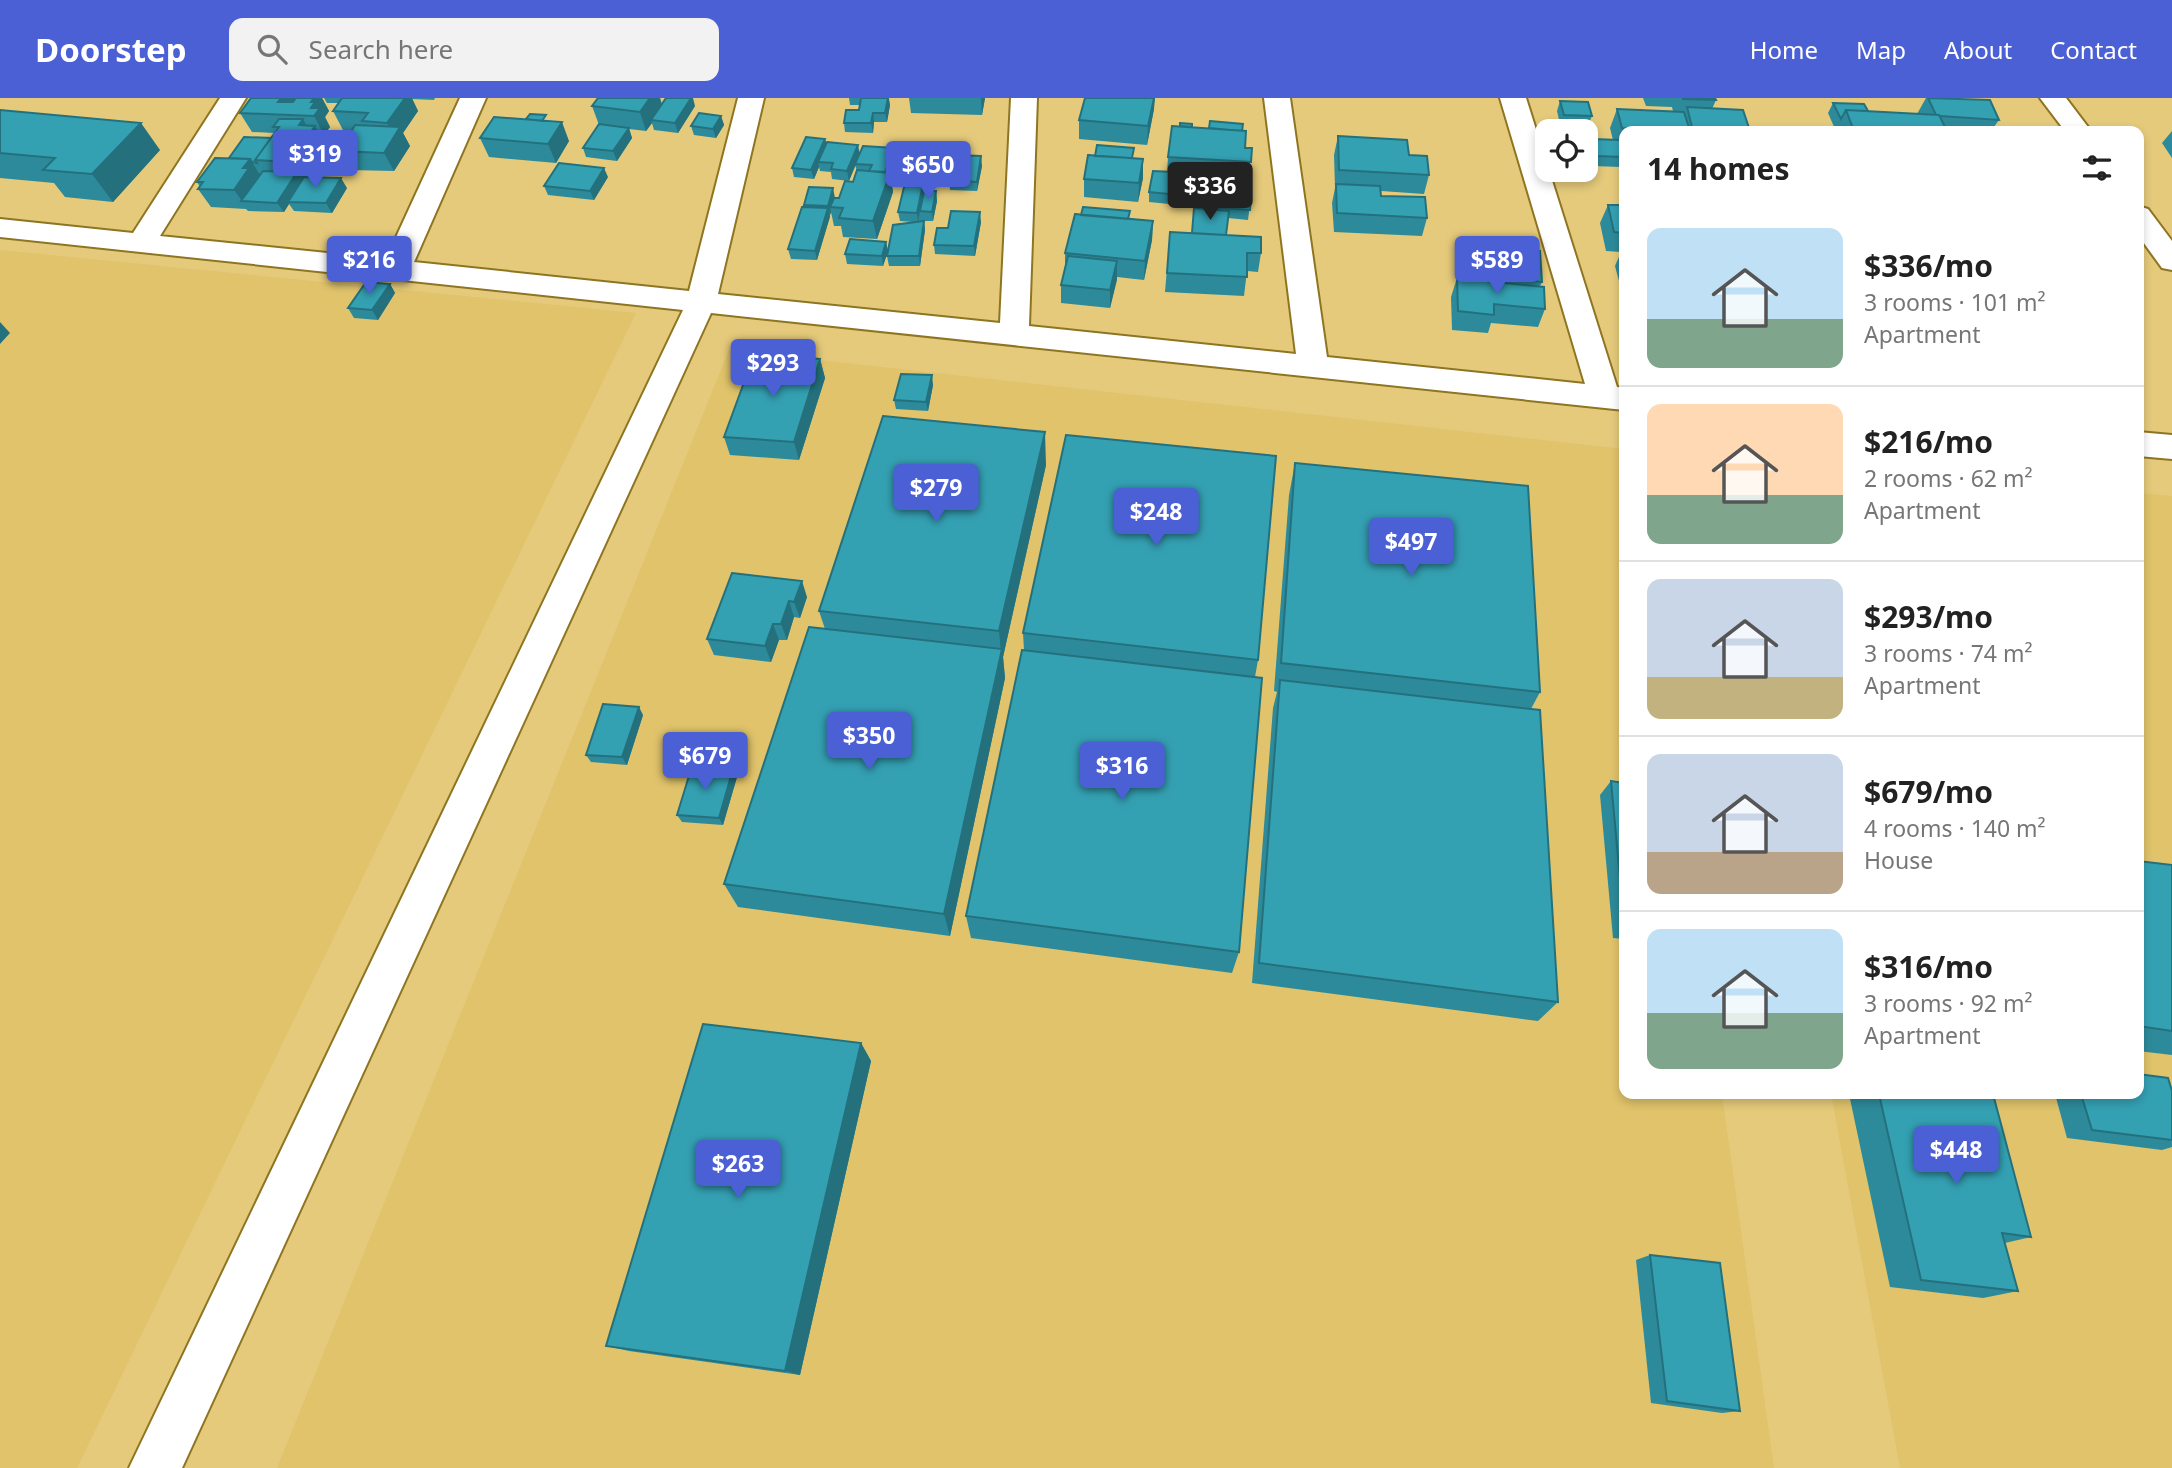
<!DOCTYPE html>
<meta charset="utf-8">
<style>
:root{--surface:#fff;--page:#f2f2f2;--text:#222;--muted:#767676;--line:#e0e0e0;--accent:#4b60d5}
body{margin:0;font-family:"Noto Sans",sans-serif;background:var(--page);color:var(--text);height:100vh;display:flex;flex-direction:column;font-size:26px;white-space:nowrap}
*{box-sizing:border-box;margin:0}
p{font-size:23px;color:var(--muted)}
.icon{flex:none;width:38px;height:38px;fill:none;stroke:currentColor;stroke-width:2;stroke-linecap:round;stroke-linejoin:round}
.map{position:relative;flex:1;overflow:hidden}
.details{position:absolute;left:1619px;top:28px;width:525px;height:973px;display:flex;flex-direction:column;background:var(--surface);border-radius:14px;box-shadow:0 4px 10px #0003}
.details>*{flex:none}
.fabs{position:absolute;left:1535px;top:21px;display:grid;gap:14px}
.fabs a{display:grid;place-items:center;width:63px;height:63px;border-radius:14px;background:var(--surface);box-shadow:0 4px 10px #0003;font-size:35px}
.price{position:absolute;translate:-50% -60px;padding:0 16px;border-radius:7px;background:var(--accent);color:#fff;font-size:23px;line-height:46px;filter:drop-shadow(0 2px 4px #0008)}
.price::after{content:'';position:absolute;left:50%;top:42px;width:21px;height:16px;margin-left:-10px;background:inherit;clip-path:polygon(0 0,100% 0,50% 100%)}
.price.on{background:#222;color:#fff}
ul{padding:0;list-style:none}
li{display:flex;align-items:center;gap:21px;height:175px;padding:0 28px}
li+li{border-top:2px solid var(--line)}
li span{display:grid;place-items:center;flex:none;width:196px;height:140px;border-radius:14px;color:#555}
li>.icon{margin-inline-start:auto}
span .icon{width:84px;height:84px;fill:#fffc;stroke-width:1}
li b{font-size:30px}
h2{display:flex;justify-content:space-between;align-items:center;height:84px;padding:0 28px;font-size:30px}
header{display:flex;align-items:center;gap:42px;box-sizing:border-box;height:98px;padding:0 35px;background:var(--accent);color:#fff}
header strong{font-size:33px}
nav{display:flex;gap:38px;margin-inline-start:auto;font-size:24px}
.search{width:490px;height:63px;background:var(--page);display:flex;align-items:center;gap:18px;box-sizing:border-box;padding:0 24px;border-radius:14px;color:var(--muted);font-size:26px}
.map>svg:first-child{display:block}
</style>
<header>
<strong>Doorstep</strong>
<div class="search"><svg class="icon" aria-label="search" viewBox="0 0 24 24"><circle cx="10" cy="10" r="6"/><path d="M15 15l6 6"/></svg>Search here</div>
<nav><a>Home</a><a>Map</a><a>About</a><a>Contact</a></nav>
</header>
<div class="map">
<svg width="2172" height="1370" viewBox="0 0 2172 1370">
<rect width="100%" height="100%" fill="#e5ca7b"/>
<!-- built -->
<path fill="#e0c36b" d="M0 152 636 215 77 1370H0Z
M729 252 1624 351V996H1722L1774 1370H277Z
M2139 395 2172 398V1370H1900L1831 996H2138Z"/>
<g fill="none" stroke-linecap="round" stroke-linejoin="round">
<!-- minor casing -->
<g stroke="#8e7522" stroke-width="4">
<path id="minor" d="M220 0H246L160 138 386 161 460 0H486L414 164 689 193 738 0H764L718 196 1000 225 1011 0H1037L1029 228 1296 256 1264 0H1290L1327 259 1585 286 1500 0H1526L1617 289 1624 290V312L711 215 182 1370H129L683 212 0 139V121L133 135Z
M2040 0H2066L2091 33H2065Z
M2138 108 2148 111 2172 143V172L2162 170 2138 137Z
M2138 334 2172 337V361L2138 358Z"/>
</g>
<!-- minor -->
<use href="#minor" fill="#fff" fill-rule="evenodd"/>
</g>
<!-- wall -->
<path fill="#2d8a9a" d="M295 0V1L296 0H322L329 13 325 19 330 29 324 37H320L326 47 302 82 347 90 332 115 294 113 289 106 284 114 248 113 246 111 211 109 198 91 200 89 197 84 229 60 271 40 275 35 252 34 240 15Z
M324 0H435L434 2 412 1 418 13 403 35 410 48 394 73 349 72 339 53 352 32H343L333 13 339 5H327Z
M598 0H660L662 6 695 8 678 35 654 32 652 25 646 33 629 31 632 40 617 63 586 59 583 50 599 27 592 8Z
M849 0H889L890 7 887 24H874L873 35 845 34 844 25 859 12 860 7H850Z
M909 0H985L982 17 911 15Z
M1643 0H1716V2L1712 11 1750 33H1624V49H1622L1623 53 1624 51V69L1623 64 1621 69 1592 68 1588 51 1592 41 1613 42 1610 30 1617 11 1673 13 1672 9 1646 8Z
M1926 0H1950L1999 22 1991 33H1834L1835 31 1828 15 1833 5 1868 13 1917 16Z
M1560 3 1592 18 1588 27 1560 26 1557 13Z
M1154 11 1147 47 1079 41V22Z
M0 12 160 52 113 104 65 99 54 85 0 80Z
M721 18 724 27 716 40 694 37 691 28Z
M548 23 569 43 556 65 489 59 480 40Z
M1192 29 1242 33 1245 50H1252L1248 83 1173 78 1169 106 1149 104V94L1167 74 1168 59Z
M2172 33V60L2162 45Z
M1338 38 1409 57 1429 77 1424 96 1381 93V98L1427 120 1422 138 1334 134 1332 105 1335 90 1334 57Z
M825 41 826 45 860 55 894 50 895 60 890 75 893 94 877 141 843 139 841 128H834L831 114 817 162 791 161 788 151 804 109V107L839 100 853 84 857 73 855 67 849 83 832 81 831 74 820 73 819 69 814 81 794 79 792 70Z
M937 49V61H947L948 71 946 82 933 81 930 91H924V93H936L937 103 933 123H924L925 132 920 168H889L887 158 913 124 900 123 898 114 911 86V82L897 81 895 71Z
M1134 61H1143V80L1138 104 1084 99V81Z
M982 68 977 93 950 92 949 82Z
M608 79 594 102 548 97 544 88Z
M1251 99 1248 122 1228 120 1226 137 1261 155 1258 174 1247 173 1244 198 1165 194 1170 134 1192 135 1195 108Z
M1608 107H1624V202L1615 168 1621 154 1606 153 1600 125Z
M1129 121 1153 123 1152 142 1144 182 1117 179 1110 210 1061 205V187L1065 168V155Z
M981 124 975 158 935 156 934 147Z
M886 144 888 153 883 168 847 166 845 156Z
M1470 147 1542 184 1540 188 1545 211 1538 229 1491 225 1488 235 1452 232 1451 199 1457 180 1465 181 1464 165Z
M390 186 395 195 378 222 354 220 348 210Z
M820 261 825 280 799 362 730 357 724 339Z
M933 287 928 313 896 311 894 302Z
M1295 365 1540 594 1531 611 1558 904 1538 923 1252 885 1273 610 1277 594 1274 593 1289 397Z
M1046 367 1003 559 1005 580 950 838 738 809 724 786 825 531 819 513Z
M732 475 807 499 800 520 794 519 787 542H779L771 564 714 557 707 541Z
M1023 535 1258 562 1255 579 1239 854 1232 875 971 840 966 818 1024 552Z
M643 617 627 667 591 664 586 657Z
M733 671 737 679 723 727 682 724 677 717Z
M1611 683 1624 685V841L1613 840 1600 697Z
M2138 763 2172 767V957L2138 953Z
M861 945 871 963 800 1277 629 1253 606 1248Z
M2172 993V1049L2162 1052 2067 1040 2055 996H2138Z
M1849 996H1993L2031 1139 2005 1145 2018 1193 1983 1200 1890 1189Z
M1650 1157 1740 1313 1722 1315 1651 1305 1636 1162Z"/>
<!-- shaded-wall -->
<path fill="#24717d" d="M281 0H295L298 11 278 4Z
M314 0H322L329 13 325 19 330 29 324 37 314 18 311 4Z
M405 0H412L418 13 403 35 410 48 394 73 384 55 394 38 387 25Z
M650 0H660L662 9 651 22 652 25 646 33 640 14Z
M691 0H693L695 8 678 35 675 25Z
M888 0 890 7 887 24 885 15Z
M981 0H985L982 17Z
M1154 0H1155L1154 11 1147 47 1148 28Z
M873 15 874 24 873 35 871 25Z
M721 18 724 27 716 40 713 31Z
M303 21 310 34 315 28 326 47 288 104 289 106 284 114 277 105 297 75 290 64 299 27Z
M562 24 569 43 556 65 548 46Z
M141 25 160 52 113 104 92 76Z
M629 30 632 40 617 63 613 53Z
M825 41 827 50 818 64 819 69 814 81 811 72Z
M858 47 860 57 849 83 847 73Z
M937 49 938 59 935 70 933 60Z
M894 50 895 60 884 89 883 80Z
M981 58 982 68 977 93V84Z
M250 61 262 80 242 103 234 92 243 70Z
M947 61 948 71 946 82 945 72Z
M1143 61V80L1138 104 1139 85Z
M604 70 608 79 594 102 590 93Z
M932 71 933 81 930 91 929 82Z
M890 75 893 94 877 141 873 123Z
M341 80 347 90 332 115 326 105Z
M923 86 924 96 920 113 918 124 917 115Z
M833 90 835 100 830 109 831 114 830 117 828 108Z
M936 93 937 103 933 123 932 114Z
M828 110 830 119 817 162 815 153Z
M980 114 981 124 975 158 974 148Z
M924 123 925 132 920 168 919 158Z
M1153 123 1152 142 1144 182 1145 163Z
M886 144 888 153 883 168 882 158Z
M1117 163V182L1110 210V192Z
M390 186 395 195 378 222 372 212Z
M0 224 10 235 0 246Z
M820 261 825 280 799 362 794 344Z
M932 277 933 287 928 313 926 304Z
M1045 334 1046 367 1003 559 1005 580 950 838 944 816 1001 555 999 533Z
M802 483 807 499 800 520 794 504Z
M789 503 794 519 787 542 781 526Z
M773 526 779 542 771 564 765 548Z
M639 609 643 617 627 667 622 659Z
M733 671 737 679 723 727 719 720Z
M861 945 871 963 800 1277 785 1273Z"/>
<!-- building -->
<path fill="#34a1b3" stroke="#24717d" stroke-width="2" d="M251 0H281L278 4H293L296 0H314L311 4H315L311 10H320L314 18 240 15Z
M342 0H405L387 25 362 23 368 15 333 13Z
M598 0H650L640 14 592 8Z
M666 0H691L675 25 651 22Z
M861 0H888L885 15H873L871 25H844L846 12H859Z
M1085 0H1154L1148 28 1079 22Z
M1683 0H1715L1716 2 1683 1Z
M1928 0 1990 2 1999 22 1940 18 1939 17H1936Z
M1560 3 1588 4 1592 18 1564 17Z
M1833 5 1864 6 1868 13 1846 12 1841 21Z
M1687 9 1743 12 1750 33H1693Z
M1617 11 1684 14 1690 33 1622 30Z
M0 12 141 25 92 76 43 72 55 60 0 55Z
M1846 12 1939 17 1947 33H1854Z
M699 15 721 18 713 31 691 28Z
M530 16 546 17 542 23 526 21Z
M494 19 562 24 548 46 480 40Z
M279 21H303L299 27 315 28 290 64 255 62 279 29H273Z
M1210 23 1243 26 1242 33 1209 30Z
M1180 25 1192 26V29L1180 28Z
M599 26 629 30 613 53 583 50Z
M355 27 400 29 384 55 339 53Z
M1172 28 1246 33 1245 50H1252L1251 64 1168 59Z
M1338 38 1407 42 1409 57 1427 58 1429 77 1339 72Z
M244 39 271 40 255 62 257 65 252 64 250 61 229 60Z
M806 39 825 41 811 72 792 70Z
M1592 41 1620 42 1624 59 1596 58Z
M827 44 858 47 847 73 831 71 833 65 818 64Z
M902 47 937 49 933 60 947 61 945 72 932 71 929 82 911 81 913 72 895 71Z
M1097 47 1134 50 1132 60 1095 58Z
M863 48 894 50 885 74 869 73 872 67 855 66Z
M954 57 981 58 977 84 949 82Z
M1088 57 1143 61 1139 85 1084 81Z
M215 60 250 61 243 70H249L234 92 198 91 203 84H197Z
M559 65 604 70 590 93 544 88Z
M857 72 890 75 873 123 839 120 843 110 830 109 834 100H839L845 83 853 84Z
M263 73 297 74 277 105 241 103Z
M1153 73 1173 74 1169 96 1149 94Z
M304 79 341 80 326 105 288 104Z
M905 85 923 86 917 115 898 114Z
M1336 86 1380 88 1381 98 1425 99 1427 120 1337 115Z
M809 89 833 90 828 108 804 107Z
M924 93H936L932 114 920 113Z
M1197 95 1251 99 1250 112 1195 108Z
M1608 107H1624V135L1614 134Z
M802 109 828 110 815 153 788 151Z
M1083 109 1130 113 1128 121 1081 117Z
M1194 110 1229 113 1226 137 1192 135Z
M951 113 980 114 974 148 934 147 937 130H948Z
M1075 116 1153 123 1145 163 1065 155Z
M924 123 919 158H887L893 127Z
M1170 134 1261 139V155H1247V179L1167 175Z
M850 141 886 144 882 158 845 156Z
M1470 147 1540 153 1542 184 1471 177Z
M1068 158 1117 163 1110 192 1061 187Z
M1457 180 1544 189 1545 211 1494 206V217L1458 213Z
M366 184 390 186 372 212 348 210Z
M754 257 820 261 794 344 724 339Z
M901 276 932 277 926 304 894 302Z
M883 318 1045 334 999 533 819 513Z
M1066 337 1276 358 1258 562 1023 535Z
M1295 365 1528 388 1540 594 1281 565Z
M732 475 802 483 794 504 789 503 781 526H773L765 548 707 541Z
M809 529 1002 551 944 816 724 786Z
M1022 552 1262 580 1239 854 966 818Z
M1280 582 1540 612 1558 904 1259 865Z
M603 606 639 609 622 659 586 657Z
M692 668 733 671 719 720 677 717Z
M1611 683 1624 685V823Z
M2138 763 2172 767V933L2138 928Z
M703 926 861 945 785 1273 606 1248Z
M2138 976 2168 980 2172 993V1042L2092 1032 2081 996H2138Z
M1879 996H1993L2031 1139 2002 1135 2018 1193 1921 1182Z
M1650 1157 1720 1165 1740 1313 1667 1303Z"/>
</svg>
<div class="fabs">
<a><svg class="icon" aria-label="locate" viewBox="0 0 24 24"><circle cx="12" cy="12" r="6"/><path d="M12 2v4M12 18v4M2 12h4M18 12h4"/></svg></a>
</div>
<b class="price" style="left:315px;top:92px">$319</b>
<b class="price" style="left:928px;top:103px">$650</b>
<b class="price on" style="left:1210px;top:124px">$336</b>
<b class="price" style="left:369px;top:198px">$216</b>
<b class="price" style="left:1497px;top:198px">$589</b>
<b class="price" style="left:773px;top:301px">$293</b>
<b class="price" style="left:936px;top:426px">$279</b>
<b class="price" style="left:1156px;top:450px">$248</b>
<b class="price" style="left:1411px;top:480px">$497</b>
<b class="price" style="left:869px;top:674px">$350</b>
<b class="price" style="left:705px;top:694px">$679</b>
<b class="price" style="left:1122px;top:704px">$316</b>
<b class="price" style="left:1956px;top:1088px">$448</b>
<b class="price" style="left:738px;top:1102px">$263</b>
<section class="details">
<h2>14 homes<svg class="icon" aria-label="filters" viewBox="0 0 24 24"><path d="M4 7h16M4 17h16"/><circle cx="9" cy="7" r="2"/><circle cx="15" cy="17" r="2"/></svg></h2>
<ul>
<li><span style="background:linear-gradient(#bfe0f5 65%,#7fa58c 0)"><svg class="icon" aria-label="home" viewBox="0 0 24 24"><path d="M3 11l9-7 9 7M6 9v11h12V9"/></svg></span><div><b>$336/mo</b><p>3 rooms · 101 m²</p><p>Apartment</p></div></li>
<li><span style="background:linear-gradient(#ffd9b3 65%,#7fa58c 0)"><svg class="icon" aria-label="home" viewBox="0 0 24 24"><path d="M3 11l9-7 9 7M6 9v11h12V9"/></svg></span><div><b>$216/mo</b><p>2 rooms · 62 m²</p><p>Apartment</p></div></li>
<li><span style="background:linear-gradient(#c9d6e8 70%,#c2b280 0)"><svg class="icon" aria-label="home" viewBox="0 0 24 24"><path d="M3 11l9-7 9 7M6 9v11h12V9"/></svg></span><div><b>$293/mo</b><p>3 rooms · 74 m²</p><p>Apartment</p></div></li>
<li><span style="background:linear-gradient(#c9d6e8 70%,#b9a48a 0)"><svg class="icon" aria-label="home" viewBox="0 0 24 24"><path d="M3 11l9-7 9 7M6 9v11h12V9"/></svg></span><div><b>$679/mo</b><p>4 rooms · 140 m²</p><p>House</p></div></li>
<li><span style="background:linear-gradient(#bfe0f5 60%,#7fa58c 0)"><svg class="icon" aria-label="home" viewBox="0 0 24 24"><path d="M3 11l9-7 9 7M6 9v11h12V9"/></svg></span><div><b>$316/mo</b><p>3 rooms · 92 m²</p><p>Apartment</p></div></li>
</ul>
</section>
</div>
